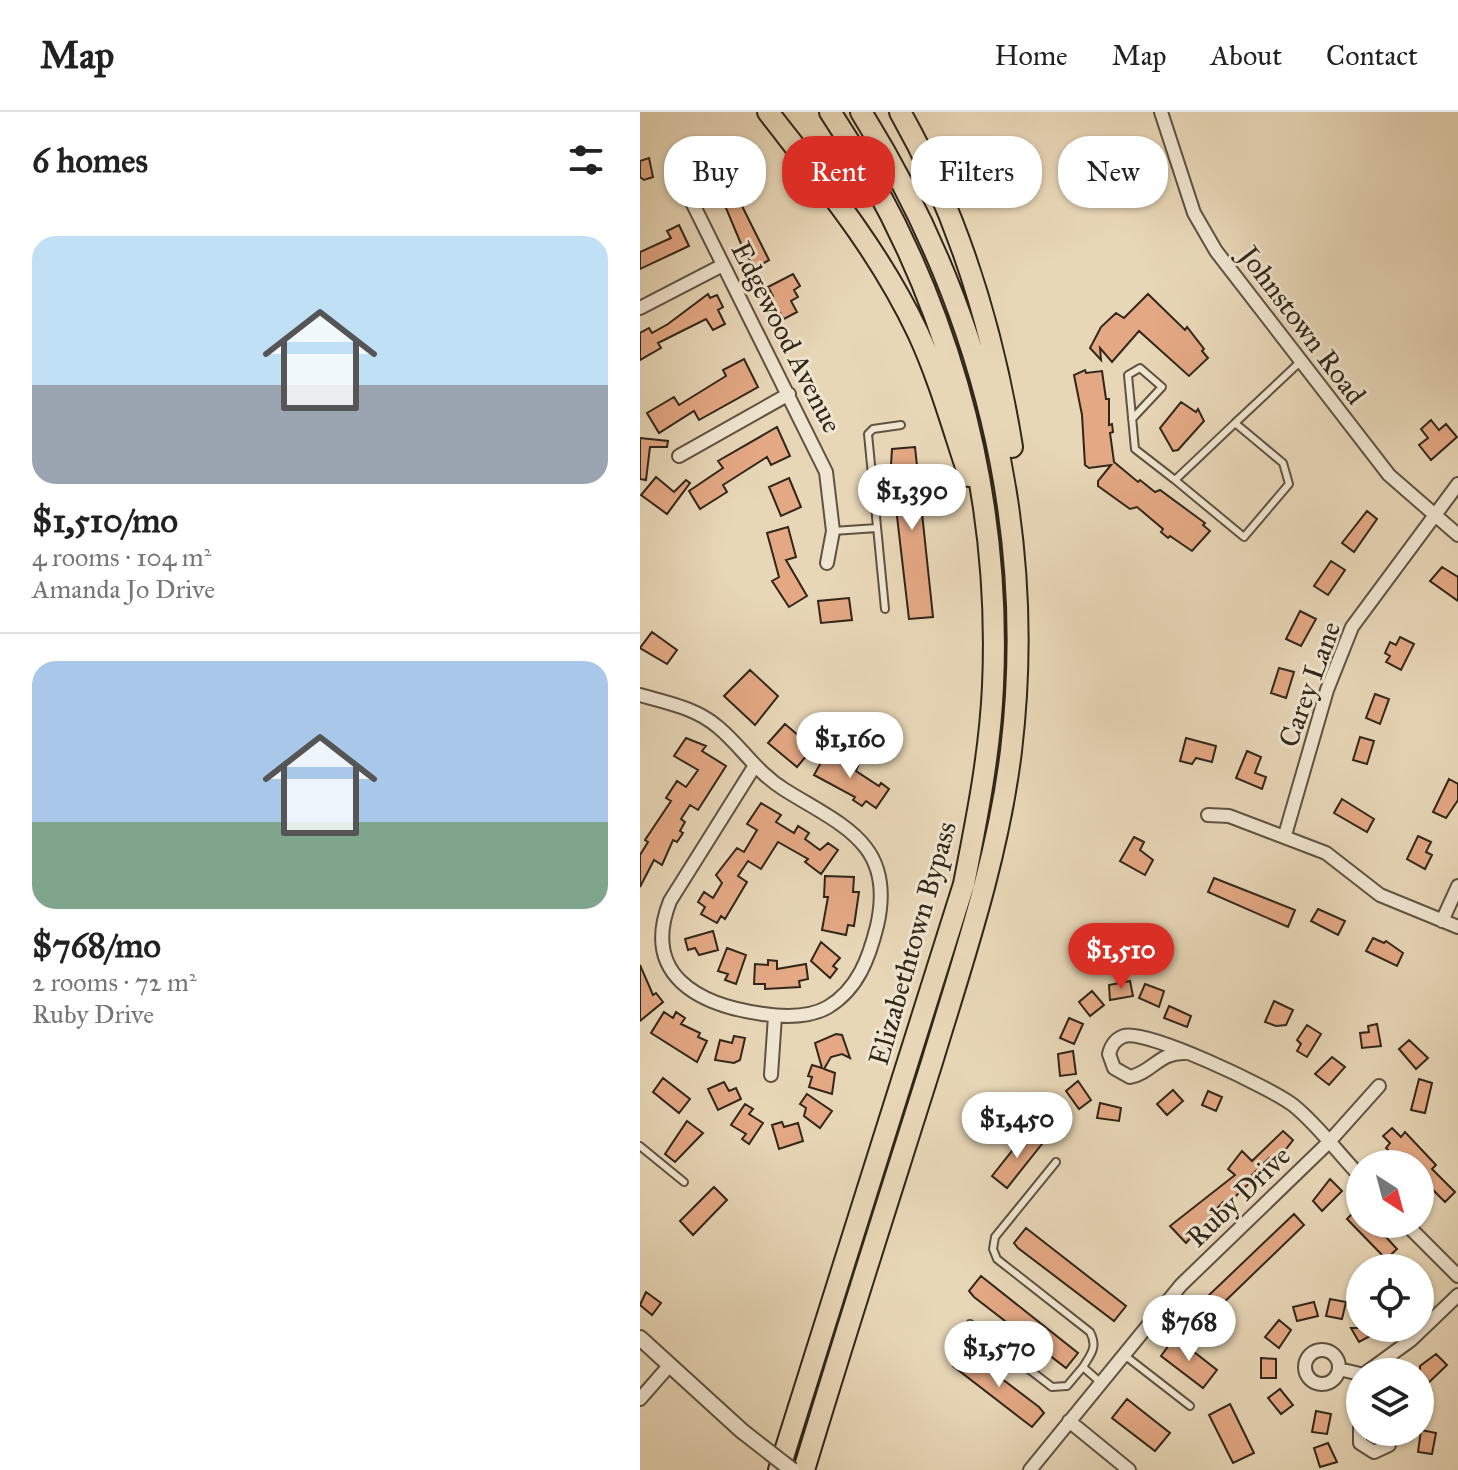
<!DOCTYPE html>
<meta charset="utf-8">
<style>
:root{--surface:#fff;--page:#f2f2f2;--text:#222;--muted:#767676;--line:#e0e0e0;--accent:#d93025}
body{margin:0;font-family:"IM FELL Great Primer",serif;background:var(--page);color:var(--text);height:100vh;display:flex;flex-direction:column;font-size:30px;white-space:nowrap}
*{box-sizing:border-box;margin:0}
p{font-size:26px;color:var(--muted)}
.icon{flex:none;width:44px;height:44px;fill:none;stroke:currentColor;stroke-width:2;stroke-linecap:round;stroke-linejoin:round}
.map{position:relative;flex:1;overflow:hidden}
.side{display:flex;flex-direction:column;background:var(--surface);width:640px}
.side>*{flex:none}
.top-card{position:absolute;left:24px;top:24px;width:674px;height:72px;display:flex;gap:16px}
.needle{width:52px;rotate:144deg}
.tools{position:absolute;left:706px;top:1038px;display:grid;gap:16px}
.tools a{display:grid;place-items:center;width:88px;height:88px;border-radius:50%;background:var(--surface);box-shadow:0 2px 6px #0004;font-size:40px}
.price{position:absolute;translate:-50% -68px;padding:0 18px;border-radius:28px;background:#fff;color:#222;font-size:26px;line-height:52px;filter:drop-shadow(0 2px 4px #0008)}
.price::after{content:'';position:absolute;left:50%;top:48px;width:24px;height:18px;margin-left:-12px;background:inherit;clip-path:polygon(0 0,100% 0,50% 100%)}
.price.current{background:var(--accent);color:#fff}
ul{padding:0;list-style:none}
li{display:grid;align-content:center;gap:16px;height:424px;padding:0 32px}
li+li{border-top:2px solid var(--line)}
li span{display:grid;place-items:center;height:248px;border-radius:24px;color:#555}
li>.icon{margin-inline-start:auto}
span .icon{width:144px;height:144px;fill:#fffc;stroke-width:1}
li b{font-size:34px}
h2{display:flex;justify-content:space-between;align-items:center;height:96px;padding:0 32px;font-size:34px}
.tag{padding:0 28px;border-radius:32px;background:var(--surface);box-shadow:0 2px 6px #0004;font-size:28px;line-height:72px}
.tag.current{background:var(--accent);color:#fff}
header{display:flex;align-items:center;gap:48px;box-sizing:border-box;height:112px;padding:0 40px;background:var(--surface);border-bottom:2px solid var(--line)}
header strong{font-size:38px}
nav{display:flex;gap:44px;margin-inline-start:auto;font-size:28px}
main{display:flex;flex:1;min-height:0}
.map>svg:first-child{display:block}
</style>
<header>
<strong>Map</strong>
<nav><a>Home</a><a>Map</a><a>About</a><a>Contact</a></nav>
</header>
<main>
<section class="side">
<h2>6 homes<svg class="icon" aria-label="filters" viewBox="0 0 24 24"><path d="M4 7h16M4 17h16"/><circle cx="9" cy="7" r="2"/><circle cx="15" cy="17" r="2"/></svg></h2>
<ul>
<li><span style="background:linear-gradient(#bfe0f5 60%,#9aa5b1 0)"><svg class="icon" aria-label="home" viewBox="0 0 24 24"><path d="M3 11l9-7 9 7M6 9v11h12V9"/></svg></span><div><b>$1,510/mo</b><p>4 rooms · 104 m²</p><p>Amanda Jo Drive</p></div></li>
<li><span style="background:linear-gradient(#a9c7e8 65%,#7fa58c 0)"><svg class="icon" aria-label="home" viewBox="0 0 24 24"><path d="M3 11l9-7 9 7M6 9v11h12V9"/></svg></span><div><b>$768/mo</b><p>2 rooms · 72 m²</p><p>Ruby Drive</p></div></li>
</ul>
</section>
<div class="map">
<svg width="818" height="1358" viewBox="0 0 818 1358">
<rect width="100%" height="100%" fill="#e8d7b7"/>
<filter id="stains"><feTurbulence type="fractalNoise" baseFrequency=".0025" numOctaves="4"/><feColorMatrix values="0 0 0 0 .2 0 0 0 0 .09 0 0 0 0 .02 0 0 0 .5 -.17"/></filter>
<radialGradient id="worn" r=".72"><stop offset=".6" stop-color="#630" stop-opacity="0"/><stop offset="1" stop-color="#630" stop-opacity=".3"/></radialGradient>
<!-- building -->
<path fill="#e4a884" stroke="#312619" stroke-width="2" d="M9 46 13 65 4 68 0 65V49Z
M96 82 129 148 115 156 104 139 83 89Z
M39 113 49 134 0 157V140L31 126 27 119Z
M153 162 160 174 154 178 158 185 151 189 157 200 144 207 130 186 133 184 128 175Z
M68 182 70 186 77 183 83 195 78 198 85 212 73 218 66 207 18 231 21 236 0 248V221L9 216 12 221 28 212Z
M508 182 545 218 547 215 564 237 562 239 568 246 549 264 499 219 472 250 460 236 461 248 450 236 461 215 476 201 484 206Z
M104 247 118 275 59 308 54 299 19 321 7 301 34 285 39 293 86 264 83 258Z
M445 258 446 261 462 259 466 287H469V313L472 312 473 320 470 321 474 350 498 370 500 368 515 380 520 378 565 411 563 413 570 419 552 439 530 424 528 426 521 420 523 417 497 395 490 397 458 374V369L471 353 449 356 445 353 442 303 434 263Z
M541 290 556 300 558 297 564 309 538 338 533 339 520 316Z
M791 308 799 318 806 312 817 325 791 348 779 333 788 326 781 317Z
M137 315 150 344 131 353 127 345 83 373 87 380 60 397 49 379 83 356 78 349Z
M0 326 28 329 27 335H10L6 368 0 367Z
M275 335 293 505 269 507 251 353 252 337Z
M16 365 34 380 46 368 50 371 27 402 1 383Z
M149 366 161 395 141 404 129 375Z
M727 399 737 407 714 440 702 431Z
M148 415 156 445 146 448 167 484 149 495 132 469 139 465 127 421Z
M691 449 705 458 688 483 674 474Z
M802 455 818 465V489L790 469Z
M209 486 212 508 181 511 178 489Z
M660 499 676 507 661 534 646 527Z
M12 520 37 538 27 552 0 536Z
M760 525 774 532 761 558 746 550 750 544 745 541 750 530 756 533Z
M639 556 654 560 646 586 631 581Z
M110 558 138 584 115 613 84 584Z
M735 582 749 587 740 612 726 606Z
M145 612 173 636 157 655 128 631Z
M720 625 734 629 727 652 713 648Z
M46 626 66 634 62 639 86 654 58 698 50 693 41 707 45 710 40 719 43 721 37 730 33 728 22 753 14 748 0 775V743L8 730 5 728 31 689 26 686 37 669 46 675 58 658 34 644Z
M546 626 576 634 572 650 556 646 552 652 540 649Z
M188 638 218 654 216 659 239 674 241 671 249 677 236 696 226 689 222 694 213 688 215 685 174 663Z
M607 639 621 645 615 661 626 665 622 677 596 666Z
M809 667 818 672V688L806 706 793 700Z
M702 687 734 707 727 720 694 701Z
M121 691 141 703 136 710 154 721 158 714 169 721 165 727 180 738 188 731 198 738 181 762 165 750 168 747 138 730 121 757 108 749 98 764 107 770 85 807 81 804 77 811 61 802 65 795 58 790 64 780 73 786 82 771 76 763 97 736 104 740 117 718 107 712Z
M778 724 791 730 786 740 792 743 785 757 767 747Z
M494 725 504 730 500 738 513 748 505 763 480 749Z
M185 764 214 765 213 780H219L214 814 208 813 206 823 182 818 188 785H184Z
M574 766 655 798 648 815 568 780Z
M678 797 705 809 698 823 671 809Z
M73 819 78 838 59 843 55 836 48 838 45 827Z
M733 826 744 831 746 829 763 841 757 854 726 839Z
M181 830 200 846 193 854 197 857 190 866 171 849Z
M87 836 106 843 96 872 85 868 88 862 78 859Z
M128 848 137 849V857L166 852 168 867 159 869 160 875 125 877V872H114L115 852 128 853Z
M0 853 13 883 16 881 23 890 0 909Z
M490 869 493 884 470 888 469 873Z
M505 872 524 879 519 895 499 886Z
M452 879 464 893 450 904 439 890Z
M634 889 653 898 646 913 636 914 625 910Z
M529 894 551 904 547 915 524 906Z
M24 900 33 906 36 900 45 906 41 912 60 921 58 925 67 929 57 950 11 921Z
M429 906 443 912 434 932 420 926Z
M737 912 741 934 722 936 720 921 729 920 728 914Z
M667 913 681 922 667 945 657 939 661 932 657 928Z
M196 922 202 923 210 946 202 942 191 945 184 957 195 961 192 982 169 975 172 965 168 964 172 953 182 956 175 931Z
M94 924 105 926 100 948 94 951 75 948 80 928 92 931Z
M769 928 788 946 776 957 759 937Z
M433 939 436 962 420 964 418 942Z
M692 945 705 955 689 973 675 962Z
M23 966 50 987 39 1001 13 980Z
M779 967 792 971 785 1001 771 998Z
M438 969 451 988 439 997 426 979Z
M84 970 89 979 96 976 101 987 78 998 68 977Z
M533 978 543 989 527 1003 517 992Z
M568 979 582 985 576 999 562 993Z
M167 982 192 999 180 1016 164 1004 166 996 160 992Z
M460 991 481 996 479 1009 457 1006Z
M105 992 113 997 109 1002 123 1011 109 1032 102 1027 106 1022 91 1013Z
M47 1009 63 1021 35 1050 25 1042Z
M142 1010 144 1015 158 1011 163 1029 139 1037 132 1013Z
M752 1016 761 1025 765 1020 796 1053 792 1057 815 1080 805 1090 780 1065V1052H762L746 1036 750 1031 743 1024Z
M643 1019 653 1028 646 1037 632 1050 629 1046 612 1063 615 1066 586 1093 583 1090 546 1131 530 1114 595 1063 588 1057 602 1039 612 1049Z
M387 1020 402 1032 367 1076 352 1064Z
M690 1067 702 1079 682 1099 673 1089Z
M74 1075 87 1088 53 1123 40 1109Z
M720 1094V1112H734L757 1137 746 1147 707 1107Z
M654 1102 664 1113 578 1196 567 1185Z
M386 1116 486 1194 474 1209 378 1136 374 1131Z
M341 1164 438 1241 426 1256 334 1185 329 1179Z
M6 1180 21 1191 12 1203 0 1193Z
M690 1187 706 1190 702 1207 686 1204Z
M674 1190 678 1204 657 1209 653 1195Z
M639 1208 651 1218 639 1236 625 1225Z
M711 1216H745L719 1230Z
M535 1225 577 1258 563 1276 521 1244Z
M325 1239 399 1295 404 1301 392 1315 313 1254Z
M796 1242 807 1253 780 1279V1254Z
M621 1246 636 1247V1266H621Z
M640 1277 653 1293 641 1302 628 1286Z
M487 1287 530 1321 515 1339 472 1306Z
M590 1292 614 1341 593 1351 569 1303Z
M676 1299 691 1302 687 1322 672 1320Z
M781 1318 796 1321 792 1342 778 1340Z
M688 1331 697 1350 680 1355 674 1336Z"/>
<g fill="none" stroke-linecap="round" stroke-linejoin="round">
<!-- service casing -->
<g stroke="#5f5240" stroke-width="10">
<path id="service" d="M492 307 522 275 500 256 488 263 495 337 535 368
M595 311 535 368 604 425 649 372 643 351 595 311 660 250
M193 419 237 416
M245 497 228 322 233 317 261 313
M0 1034 44 1070
M416 1050 355 1125 353 1137 357 1147 450 1220C458 1235 451 1242 443 1255
M330 1212 412 1275 427 1274 443 1255 460 1270
M483 1242 550 1294"/>
</g>
<!-- minor casing -->
<g stroke="#5f5240" stroke-width="16">
<path id="minor" d="M521 0 554 101 576 139 749 363 818 423
M44 74 186 360 193 419 187 451
M0 196 83 153
M39 344 149 282
M0 583C28 591 56 596 78 615 102 635 117 661 145 678 203 714 256 732 237 814 229 846 218 877 188 895 169 906 144 905 123 902 58 893 1 863 30 789L114 655
M568 703 589 704 686 741 740 783 818 815
M645 723 687 578 712 515 818 372
M802 809 818 774
M545 941C519 940 513 960 490 965L474 956 469 942C471 934 475 927 484 924 507 917 631 976 653 993 678 1013 698 1041 720 1064
M131 963 135 904
M766 1112 818 1164
M665 1255a17 17 0 1 1 34 0a17 17 0 1 1-34 0Z
M699 1257 720 1262
M727 1260 771 1228 818 1183
M0 1287 28 1255
M429 1309 489 1358
M720 1316V1331L734 1340 749 1333 752 1320
M390 1358 541 1173 688 1031 739 974"/>
</g>
<!-- tertiary casing -->
<g stroke="#5f5240" stroke-width="18">
<path id="tertiary" d="M0 1226 102 1319"/>
</g>
<!-- trunk casing -->
<g stroke="#312619" stroke-width="24">
<path id="trunk" d="M128 0C183 71 239 138 278 221 299 266 313 317 329 364
M260 0C319 104 353 217 372 335
M139 1358 324 772C337 706 350 641 353 574 362 369 304 169 190 0
M164 1358C205 1222 249 1086 292 950 323 848 358 746 371 639 398 413 341 192 221 0"/>
</g>
<!-- service -->
<use href="#service" stroke="#f0e5d0" stroke-width="6"/>
<!-- minor -->
<use href="#minor" stroke="#f0e5d0" stroke-width="12"/>
<!-- tertiary -->
<use href="#tertiary" stroke="#f0e5d0" stroke-width="14"/>
<!-- trunk -->
<use href="#trunk" stroke="#e8d7b7" stroke-width="20"/>
<!-- tertiary-bridge casing -->
<g stroke="#5f5240" stroke-width="18" stroke-linecap="butt">
<path id="tertiary-bridge" d="M102 1319 152 1358"/>
</g>
<!-- tertiary-bridge -->
<use href="#tertiary-bridge" stroke="#f0e5d0" stroke-width="14"/>
</g>
<g text-anchor="middle" stroke-width="6" stroke-linejoin="round" paint-order="stroke">
<!-- street labels -->
<g font-size="28" fill="#312619" stroke="#f0e5d0">
<text transform="translate(663 213) rotate(53)" y="10">Johnstown Road</text>
<text transform="translate(147 225) rotate(63)" y="10">Edgewood Avenue</text>
<text transform="translate(669 572) rotate(-70)" y="10">Carey Lane</text>
<text transform="translate(272 831) rotate(-74)" y="10">Elizabethtown Bypass</text>
<text transform="translate(598 1084) rotate(-44)" y="10">Ruby Drive</text>
</g>
</g>
<rect width="100%" height="100%" filter="url(#stains)"/>
<rect width="100%" height="100%" fill="url(#worn)"/>
</svg>
<div class="tools">
<a><svg class="needle" viewBox="-14 -14 28 28"><path d="M0-13l5 13h-10z" fill="#e53935"/><path d="M0 13l5-13h-10z" fill="#767676"/></svg></a>
<a><svg class="icon" aria-label="locate" viewBox="0 0 24 24"><circle cx="12" cy="12" r="6"/><path d="M12 2v4M12 18v4M2 12h4M18 12h4"/></svg></a>
<a><svg class="icon" aria-label="layers" viewBox="0 0 24 24"><path d="M12 4l9 5-9 5-9-5zM3 14l9 5 9-5"/></svg></a>
</div>
<b class="price" style="left:272px;top:420px">$1,390</b>
<b class="price" style="left:210px;top:668px">$1,160</b>
<b class="price current" style="left:481px;top:879px">$1,510</b>
<b class="price" style="left:377px;top:1048px">$1,450</b>
<b class="price" style="left:549px;top:1251px">$768</b>
<b class="price" style="left:359px;top:1277px">$1,570</b>
<div class="top-card">
<a class="tag">Buy</a>
<a class="tag current">Rent</a>
<a class="tag">Filters</a>
<a class="tag">New</a>
</div>
</div>
</main>
